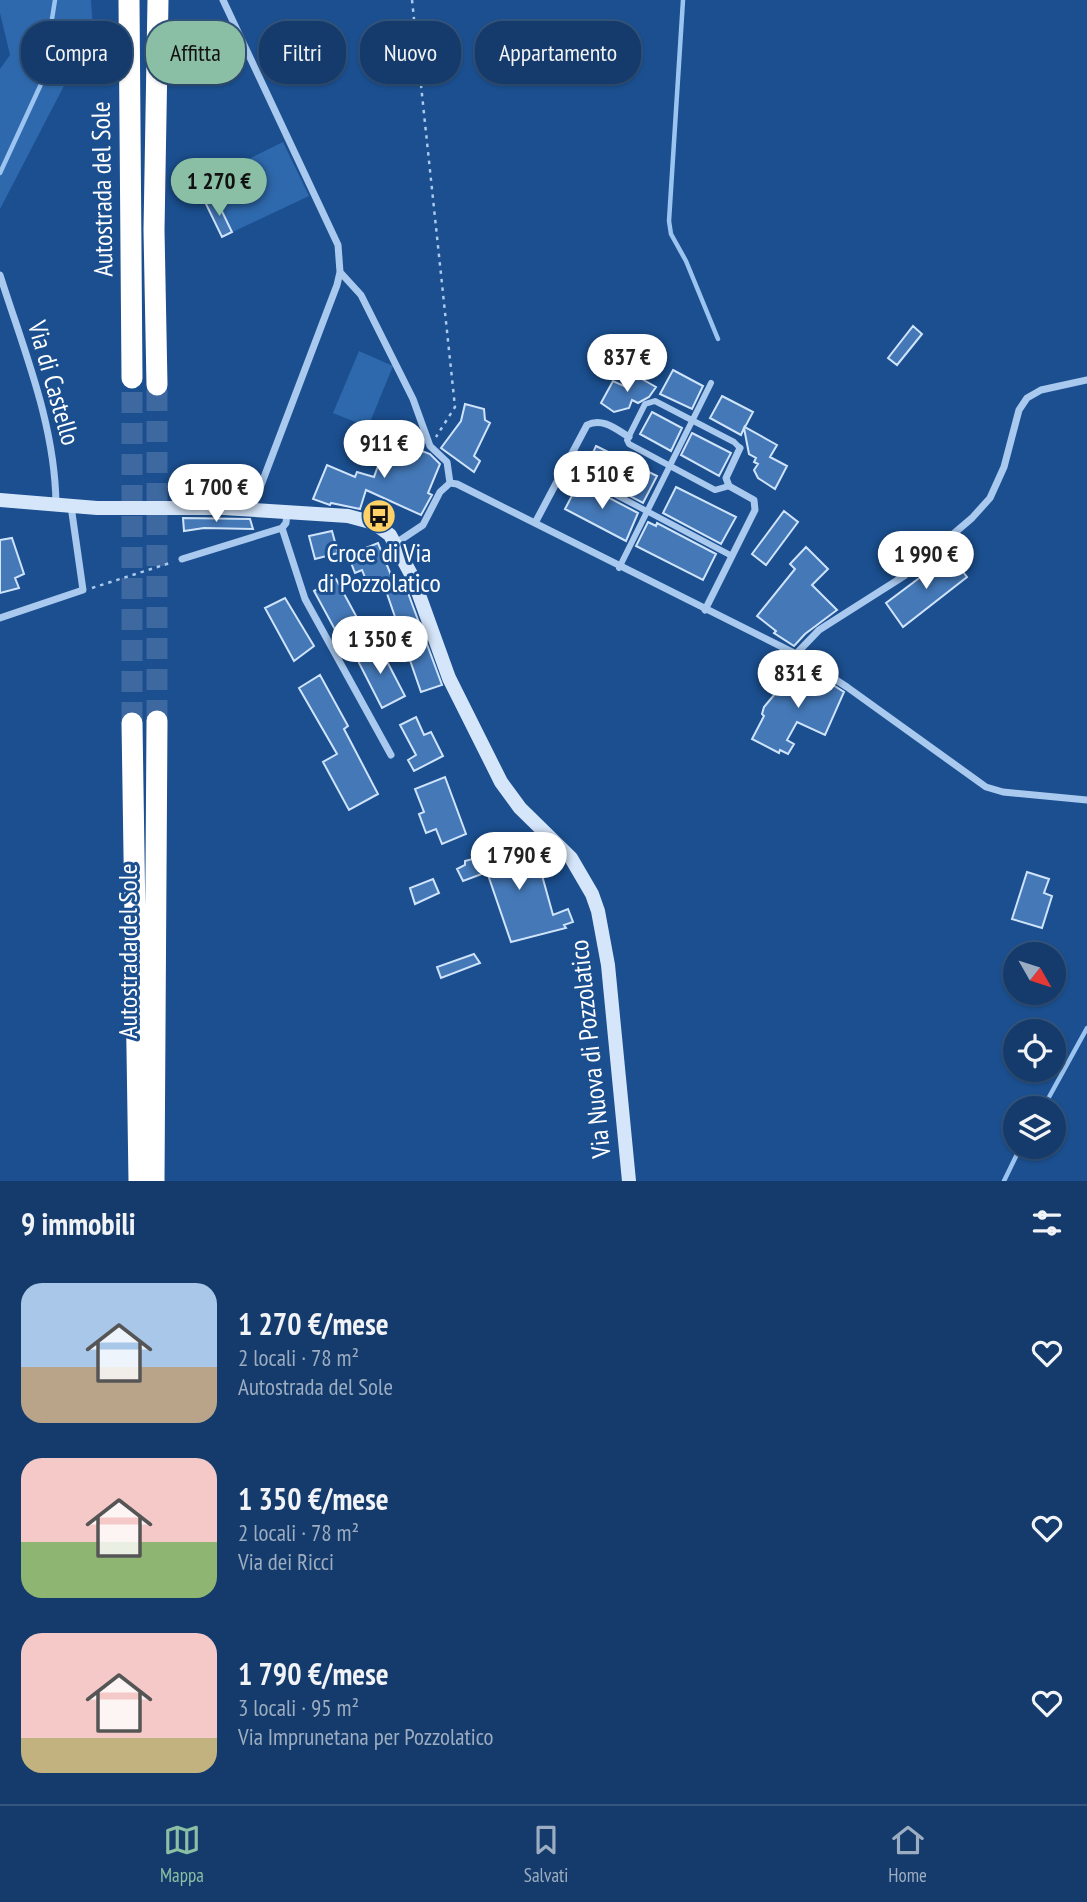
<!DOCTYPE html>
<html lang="it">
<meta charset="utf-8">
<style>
:root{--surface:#143b6b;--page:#214673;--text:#f1f3f6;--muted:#9dadc1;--line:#33557e;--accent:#8abfa5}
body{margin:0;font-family:"PT Sans Narrow",sans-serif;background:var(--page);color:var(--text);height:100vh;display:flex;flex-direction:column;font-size:26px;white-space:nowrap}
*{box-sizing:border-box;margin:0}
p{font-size:23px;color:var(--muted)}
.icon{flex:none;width:38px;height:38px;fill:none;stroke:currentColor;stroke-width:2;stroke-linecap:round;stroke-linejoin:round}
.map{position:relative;height:1181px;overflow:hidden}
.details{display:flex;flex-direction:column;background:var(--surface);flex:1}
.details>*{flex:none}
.hud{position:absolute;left:21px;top:21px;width:700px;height:63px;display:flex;gap:14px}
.needle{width:46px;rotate:129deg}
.fabs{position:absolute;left:1003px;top:942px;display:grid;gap:14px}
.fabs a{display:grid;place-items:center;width:63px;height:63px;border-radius:50%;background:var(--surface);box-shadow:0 2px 5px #0004,0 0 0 2px var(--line);font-size:35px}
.price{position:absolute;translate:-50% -60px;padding:0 16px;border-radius:24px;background:#fff;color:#222;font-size:23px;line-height:46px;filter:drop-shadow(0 2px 4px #0008)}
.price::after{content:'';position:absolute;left:50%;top:42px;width:21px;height:16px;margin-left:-10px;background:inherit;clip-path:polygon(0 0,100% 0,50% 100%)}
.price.selected{background:var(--accent);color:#111}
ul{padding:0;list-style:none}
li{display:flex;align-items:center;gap:21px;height:175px;padding:0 21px}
li span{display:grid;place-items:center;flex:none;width:196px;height:140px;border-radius:21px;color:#555}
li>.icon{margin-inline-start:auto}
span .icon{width:84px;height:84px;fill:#fffc;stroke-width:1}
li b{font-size:30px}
h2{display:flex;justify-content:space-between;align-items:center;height:84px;padding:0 21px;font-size:30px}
.tag{padding:0 24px;border-radius:28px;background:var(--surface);box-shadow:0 2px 5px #0004,0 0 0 2px var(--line);font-size:24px;line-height:63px}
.tag.selected{background:var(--accent);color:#111}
.menu{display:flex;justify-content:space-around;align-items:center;height:98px;border-top:2px solid var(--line);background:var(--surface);font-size:19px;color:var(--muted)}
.menu a{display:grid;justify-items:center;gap:4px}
.menu .selected{color:var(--accent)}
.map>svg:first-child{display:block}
</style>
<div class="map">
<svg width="1087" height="1181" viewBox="0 0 1087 1181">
<rect width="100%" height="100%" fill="#1b4f8f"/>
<!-- green -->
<path fill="#2e69ad" d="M0 0H91L93 30 0 209V69L10 55 0 13Z
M283 142 309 196 222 237 197 184Z
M359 351 393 366 368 427 333 413Z"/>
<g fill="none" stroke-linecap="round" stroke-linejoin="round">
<!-- stream -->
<path stroke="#9cc4f0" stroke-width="4.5" d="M683 0 669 221 671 234 686 261 718 339
M0 173 42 82 55 0
M1043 1108 1087 1028
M1004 1181 1021 1146"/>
</g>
<!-- building -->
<path fill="#4478b7" stroke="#cfe3fa" stroke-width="2" d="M216 199 232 232 222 237 206 204Z
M913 326 922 334 897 365 888 358Z
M673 370 703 386 692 409 660 394Z
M633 374 656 387 649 397 638 403 632 400 629 408 614 412 601 403 613 381 626 387Z
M722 396 753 412 745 427 777 445 770 457 787 466 775 489 758 478 754 470 758 464 754 462 756 458 749 454 744 428 741 435 710 418Z
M465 404 484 409 485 420 490 423 474 456 480 461 474 472 441 448 461 421Z
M652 412 682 428 671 451 640 434Z
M692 433 731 453 719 476 681 455Z
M388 438 430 454 440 464 428 493 432 495 421 515 366 490 360 509 331 503 330 505 313 499 327 465 355 477 357 472 374 477Z
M596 446 657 476 643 503 584 472Z
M579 482 638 513 626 541 565 509Z
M676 487 736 517 721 544 663 513Z
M784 511 798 522 766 565 752 554Z
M183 518 250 519 253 529 204 528 184 531Z
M648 522 656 526 657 523 716 554 703 580 636 546Z
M332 531 338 553 315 559 309 536Z
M12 538 24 574 15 578 19 588 0 593V540Z
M378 543 395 585 404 582 442 685 421 692 384 585 370 590 362 570 355 573 348 555Z
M806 547 828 569 812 585 837 610 805 634 794 646 774 633 776 631 757 616 795 569 790 564Z
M950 555 967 577 903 627 886 603Z
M336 579 361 625 339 637 314 591Z
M285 598 314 646 294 661 265 608Z
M378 644 405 696 382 708 355 655Z
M803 666 844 692 825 735 797 722 787 740 794 744 788 754 780 750 779 753 752 739 764 716 762 714 764 707 784 683 792 689Z
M320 675 348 726 344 729 378 794 349 810 323 762 337 754 299 688Z
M416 717 424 735 431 732 443 756 414 771 408 760 416 755 400 725Z
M445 777 466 834 442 844 436 829 426 833 419 814 424 812 415 789Z
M533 843 553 915 568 909 573 922 564 925 566 928 511 942 487 872 463 881 457 869 465 865V861Z
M1027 872 1049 879 1044 893 1052 896 1042 928 1012 919Z
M433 879 439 893 415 904 410 888Z
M474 954 480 963 441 978 437 967Z"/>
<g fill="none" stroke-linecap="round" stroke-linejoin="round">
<!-- motorway-tunnel -->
<path stroke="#3d69a0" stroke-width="21" stroke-dasharray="21 10" stroke-linecap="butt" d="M157 721V385
M132 723V378"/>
<!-- path -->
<path stroke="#a9c9ee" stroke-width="2.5" stroke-dasharray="3.5 5" stroke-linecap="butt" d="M412 0 455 407 436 437
M92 588 173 562"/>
<!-- pedestrian -->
<path stroke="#a9c9ee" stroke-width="6" d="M565 468 732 556
M729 486 715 490 629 444 627 440 645 404 655 401 734 442 740 448
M619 568 711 383"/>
<!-- minor -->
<path stroke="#a9c9ee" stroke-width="7" d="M223 0 338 245 340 272 337 285 252 509
M340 272 361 295 413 399 430 446 447 462 450 483
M0 275C24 351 55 424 56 504
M535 523 587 425C602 417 616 429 629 437
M282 528 305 599 391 755
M396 543 423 525 440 492 450 483 457 484 796 654 847 687 986 787 1003 792 1087 800
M182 559 282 528 286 523 287 512
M705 610 755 510 754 500 729 486 726 478 740 448
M0 618 83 590 71 506
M796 654 819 630 904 576 972 518 990 498 1004 467 1019 410 1027 398 1041 390 1087 380"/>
<!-- secondary -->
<path stroke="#d6e6fa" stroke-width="14" d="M0 500 97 508H224L348 516 374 523 390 535 413 578 449 678 501 782 520 808 571 858 592 894 598 911 608 965 629 1181"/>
<!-- motorway -->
<path stroke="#fff" stroke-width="21" d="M129 0 132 378
M157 385 154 230 158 0
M132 723 139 1181
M154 1181 157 721"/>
</g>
<!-- icons -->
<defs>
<g id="bus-disc" transform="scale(1.75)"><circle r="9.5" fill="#ffd166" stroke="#1b4f8f"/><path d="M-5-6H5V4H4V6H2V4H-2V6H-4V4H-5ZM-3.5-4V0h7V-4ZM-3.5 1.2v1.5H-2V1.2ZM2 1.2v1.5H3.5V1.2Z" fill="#111"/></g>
</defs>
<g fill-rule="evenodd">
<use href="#bus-disc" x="379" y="516"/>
</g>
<g text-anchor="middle" stroke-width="6" stroke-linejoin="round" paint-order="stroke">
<!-- street labels -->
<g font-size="26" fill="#fff" stroke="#1b4f8f">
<text transform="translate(102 189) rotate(-91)" y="9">Autostrada del Sole</text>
<text transform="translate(54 383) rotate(74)" y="9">Via di Castello</text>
<text transform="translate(128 951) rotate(-90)" y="9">Autostrada del Sole</text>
<text transform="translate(590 1049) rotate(-96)" y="9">Via Nuova di Pozzolatico</text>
</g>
<!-- poi labels -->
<g font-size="26" fill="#fff" stroke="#1b4f8f">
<text x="379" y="562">Croce di Via<tspan x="379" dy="30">di Pozzolatico</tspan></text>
</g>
</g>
</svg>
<div class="fabs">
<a><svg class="needle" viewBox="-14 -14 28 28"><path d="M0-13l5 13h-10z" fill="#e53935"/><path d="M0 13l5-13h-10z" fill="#9dadc1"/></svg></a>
<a><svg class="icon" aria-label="locate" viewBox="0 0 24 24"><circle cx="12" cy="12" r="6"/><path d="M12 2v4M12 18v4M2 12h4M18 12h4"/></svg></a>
<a><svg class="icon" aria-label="layers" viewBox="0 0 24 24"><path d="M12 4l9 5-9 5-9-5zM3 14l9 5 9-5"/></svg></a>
</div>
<b class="price selected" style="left:219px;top:218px">1 270 €</b>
<b class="price" style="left:627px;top:394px">837 €</b>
<b class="price" style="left:384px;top:480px">911 €</b>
<b class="price" style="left:602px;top:511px">1 510 €</b>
<b class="price" style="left:216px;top:524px">1 700 €</b>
<b class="price" style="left:926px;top:591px">1 990 €</b>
<b class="price" style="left:380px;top:676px">1 350 €</b>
<b class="price" style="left:798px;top:710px">831 €</b>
<b class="price" style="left:519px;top:892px">1 790 €</b>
<div class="hud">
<a class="tag">Compra</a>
<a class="tag selected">Affitta</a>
<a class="tag">Filtri</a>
<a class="tag">Nuovo</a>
<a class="tag">Appartamento</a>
</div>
</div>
<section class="details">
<h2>9 immobili<svg class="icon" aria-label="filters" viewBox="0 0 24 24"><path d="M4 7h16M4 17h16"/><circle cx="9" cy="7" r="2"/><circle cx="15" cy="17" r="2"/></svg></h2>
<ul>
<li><span style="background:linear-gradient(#a9c7e8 60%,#b9a48a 0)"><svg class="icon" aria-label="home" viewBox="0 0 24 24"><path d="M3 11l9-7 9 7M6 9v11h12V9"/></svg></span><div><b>1 270 €/mese</b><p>2 locali · 78 m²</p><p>Autostrada del Sole</p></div><svg class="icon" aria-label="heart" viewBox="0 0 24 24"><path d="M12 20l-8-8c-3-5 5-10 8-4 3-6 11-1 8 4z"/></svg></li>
<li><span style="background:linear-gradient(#f6c9c9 60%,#8fb573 0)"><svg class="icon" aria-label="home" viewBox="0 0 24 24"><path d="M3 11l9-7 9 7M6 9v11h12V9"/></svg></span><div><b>1 350 €/mese</b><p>2 locali · 78 m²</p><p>Via dei Ricci</p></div><svg class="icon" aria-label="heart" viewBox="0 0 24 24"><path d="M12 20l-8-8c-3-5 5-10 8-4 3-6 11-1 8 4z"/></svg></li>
<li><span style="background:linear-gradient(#f6c9c9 75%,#c2b280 0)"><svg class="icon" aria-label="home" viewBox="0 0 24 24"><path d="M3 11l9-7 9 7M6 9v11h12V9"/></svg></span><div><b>1 790 €/mese</b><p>3 locali · 95 m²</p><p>Via Imprunetana per Pozzolatico</p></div><svg class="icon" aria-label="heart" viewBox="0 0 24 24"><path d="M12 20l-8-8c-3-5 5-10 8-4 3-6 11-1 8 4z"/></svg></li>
</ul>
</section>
<nav class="menu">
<a class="selected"><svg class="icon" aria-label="map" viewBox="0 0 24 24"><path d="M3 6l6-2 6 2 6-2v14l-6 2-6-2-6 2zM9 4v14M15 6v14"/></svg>Mappa</a>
<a><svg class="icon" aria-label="saved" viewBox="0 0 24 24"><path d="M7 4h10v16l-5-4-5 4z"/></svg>Salvati</a>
<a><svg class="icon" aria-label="home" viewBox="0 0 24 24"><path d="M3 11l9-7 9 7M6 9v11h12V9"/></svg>Home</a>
</nav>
